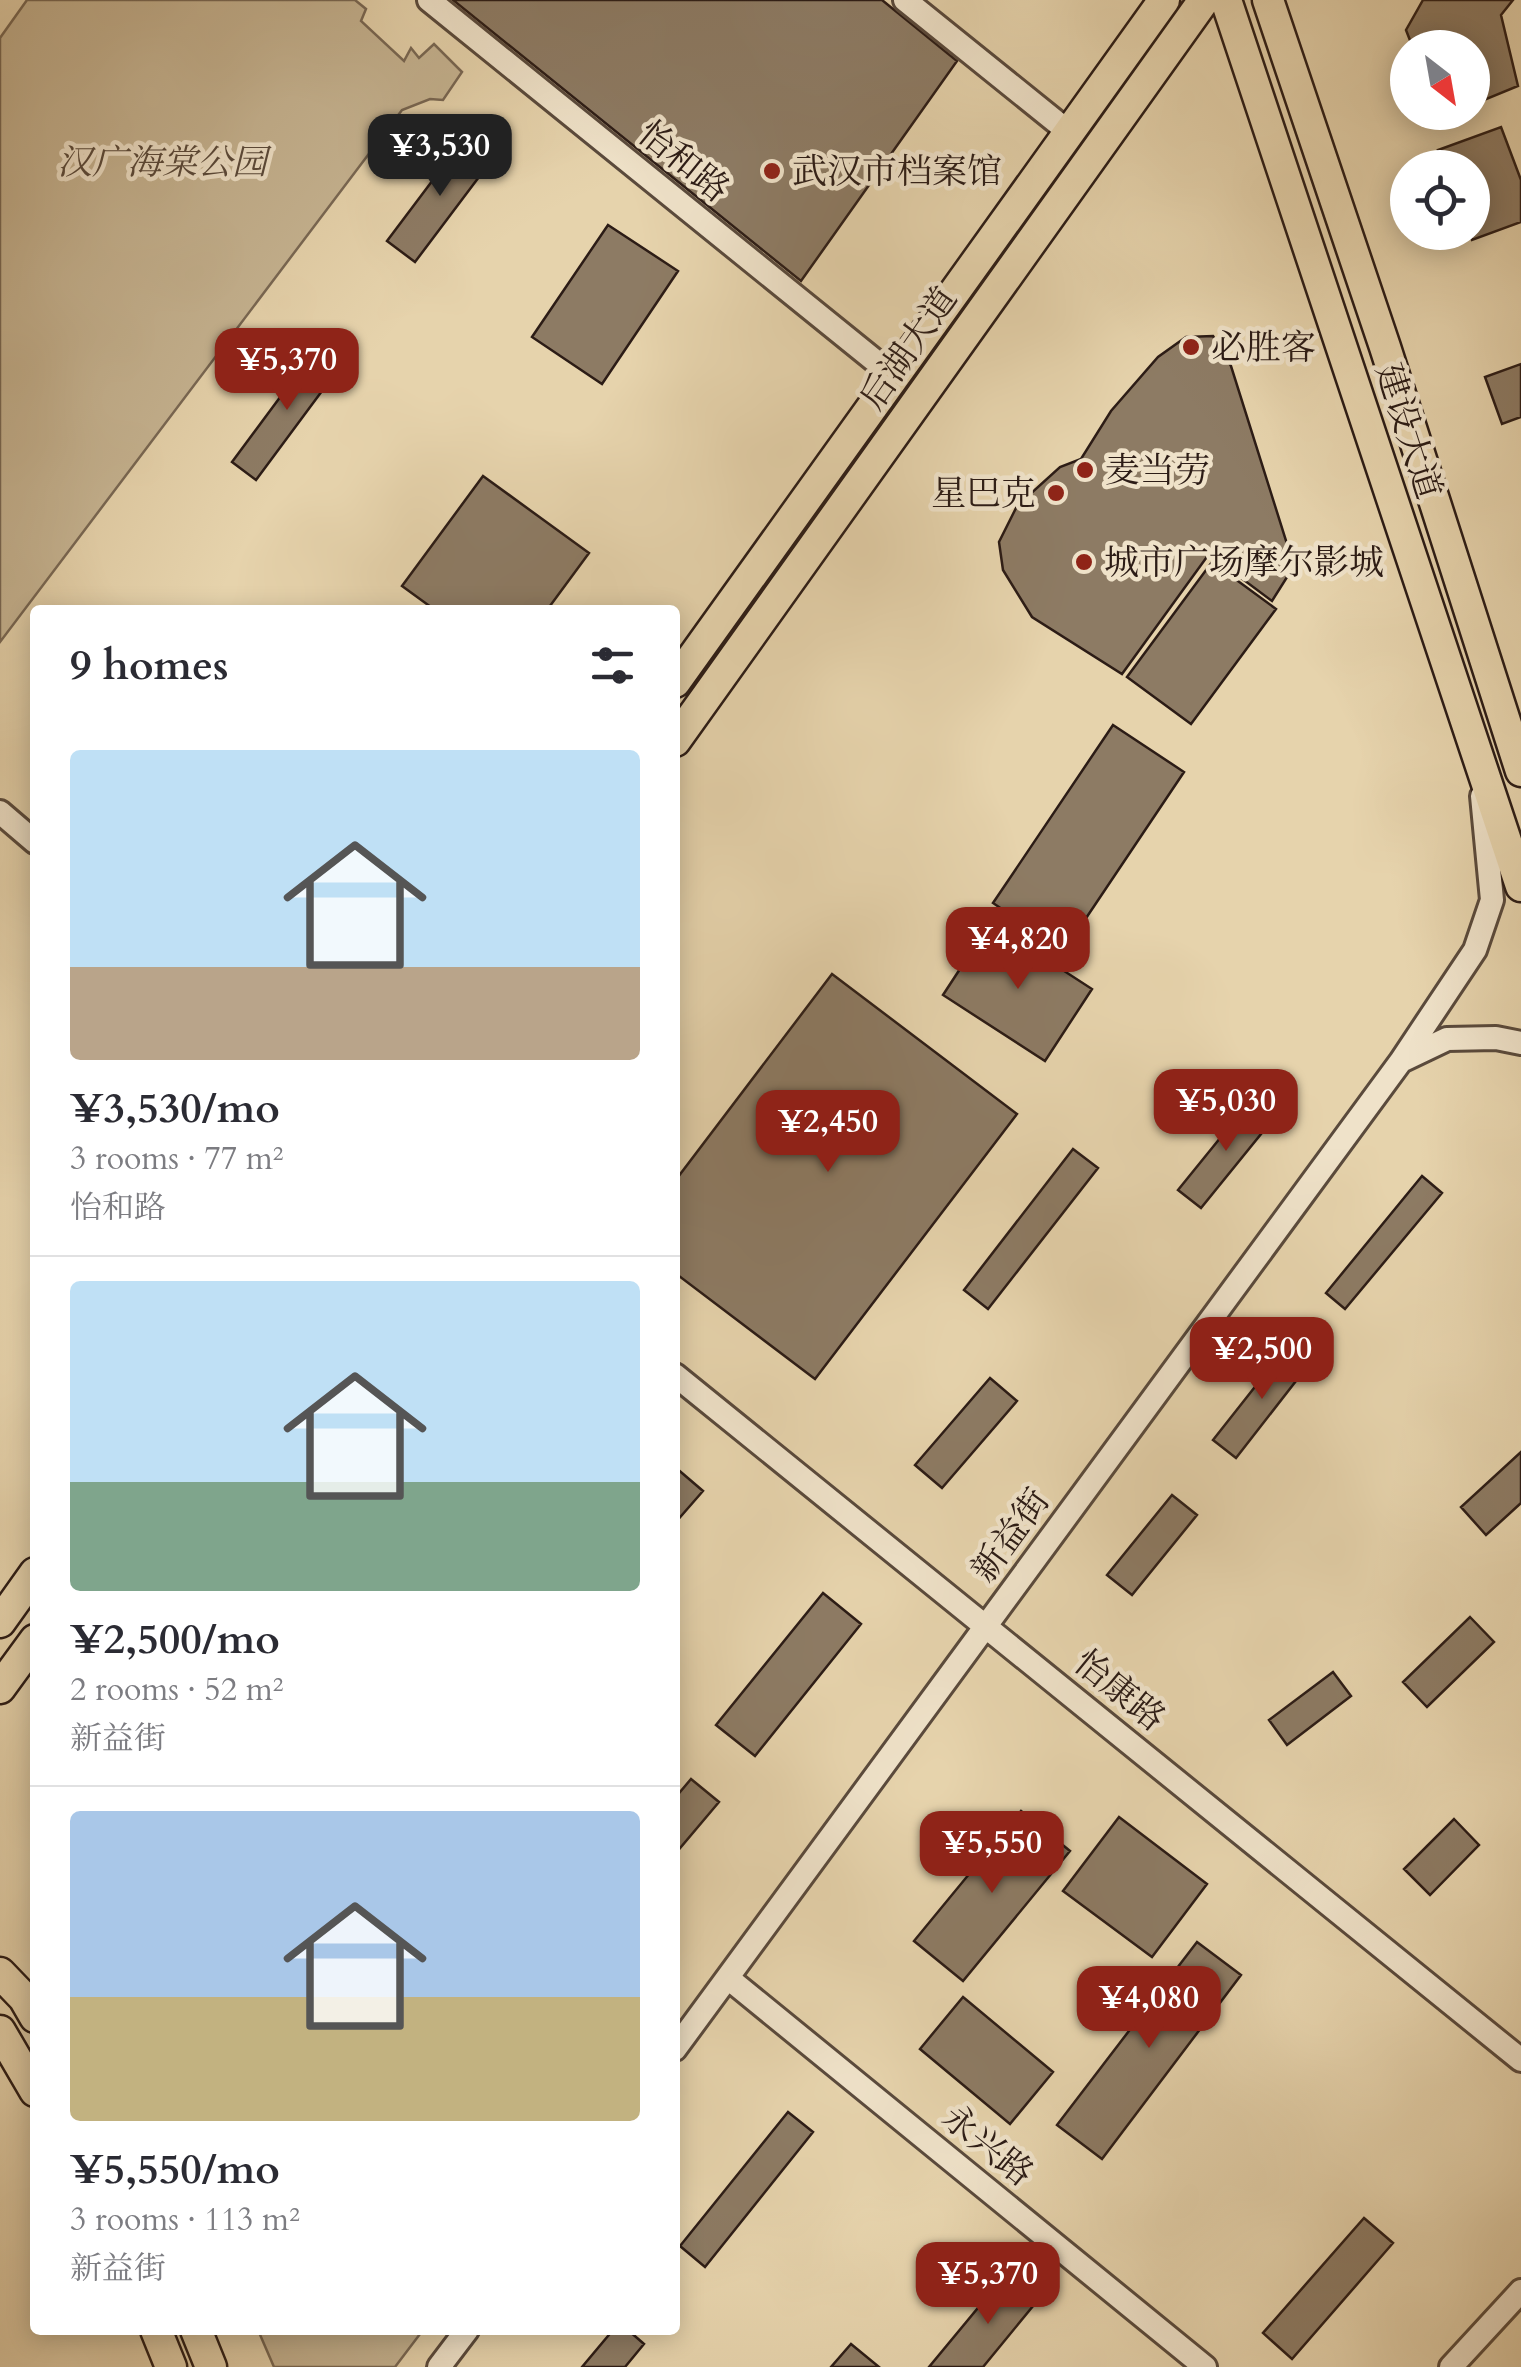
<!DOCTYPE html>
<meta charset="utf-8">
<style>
:root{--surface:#fff;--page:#f7f7f7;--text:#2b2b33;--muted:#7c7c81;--line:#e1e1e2;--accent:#8f2418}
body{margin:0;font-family:Cardo,"Noto Serif SC",serif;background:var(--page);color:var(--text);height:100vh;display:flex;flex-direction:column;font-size:38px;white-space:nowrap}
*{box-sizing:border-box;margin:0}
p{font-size:32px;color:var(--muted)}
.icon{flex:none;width:55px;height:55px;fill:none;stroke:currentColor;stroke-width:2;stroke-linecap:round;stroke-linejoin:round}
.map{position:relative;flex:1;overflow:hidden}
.drawer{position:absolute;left:30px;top:605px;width:650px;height:1730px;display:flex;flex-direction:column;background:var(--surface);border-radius:10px;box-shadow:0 5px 25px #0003}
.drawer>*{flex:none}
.needle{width:65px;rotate:149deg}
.fabs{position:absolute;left:1390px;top:30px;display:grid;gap:20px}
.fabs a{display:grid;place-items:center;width:100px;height:100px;border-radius:50%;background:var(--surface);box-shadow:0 5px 25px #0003;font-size:50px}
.price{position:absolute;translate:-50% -85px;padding:0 22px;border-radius:20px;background:var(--accent);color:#fff;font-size:32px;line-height:65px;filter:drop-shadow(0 2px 5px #0008)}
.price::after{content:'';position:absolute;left:50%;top:60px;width:30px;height:22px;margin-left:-15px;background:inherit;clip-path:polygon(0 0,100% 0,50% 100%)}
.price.on{background:#222;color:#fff}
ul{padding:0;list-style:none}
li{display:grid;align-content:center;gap:20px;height:530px;padding:0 40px}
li+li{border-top:2px solid var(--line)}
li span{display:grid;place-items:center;height:310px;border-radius:10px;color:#555}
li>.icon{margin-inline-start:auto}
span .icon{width:180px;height:180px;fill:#fffc;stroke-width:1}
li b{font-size:42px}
h2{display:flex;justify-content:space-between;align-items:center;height:120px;padding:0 40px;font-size:42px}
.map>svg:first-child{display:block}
</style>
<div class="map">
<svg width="1521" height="2367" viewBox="0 0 1521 2367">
<rect width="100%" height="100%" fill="#e6d3ac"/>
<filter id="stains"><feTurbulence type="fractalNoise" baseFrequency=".002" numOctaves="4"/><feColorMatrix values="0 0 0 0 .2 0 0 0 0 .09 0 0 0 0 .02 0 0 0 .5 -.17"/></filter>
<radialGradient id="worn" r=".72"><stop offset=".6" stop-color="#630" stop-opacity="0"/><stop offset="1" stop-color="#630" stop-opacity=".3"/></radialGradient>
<!-- green -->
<path fill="#c6b492" stroke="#796854" stroke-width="2.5" d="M27 0H355L366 9 361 21 404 61 411 48 419 58 434 44 462 72 443 100 430 99 402 110 0 642V38Z
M258 2330H423L395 2367H274Z"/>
<!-- building -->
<path fill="#8d7b64" stroke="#2c1c16" stroke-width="2.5" d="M453 0H882L957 61 801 281Z
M1423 0H1513L1501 15 1518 86 1472 105V48H1413L1406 30Z
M1501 127 1521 180V222L1472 240 1469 232H1472V168H1445L1438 150Z
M466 136 494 157 415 262 387 241Z
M608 225 678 271 602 384 532 337Z
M1213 336 1231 366 1294 566 1272 601 1209 554 1122 674 1032 617 1003 570 999 542 1017 506 1060 467 1081 459 1111 411 1158 357 1186 337Z
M318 346 342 364 256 480 232 462Z
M1521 364V417L1502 424 1485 377Z
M483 476 589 553 547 610H435L402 586Z
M1212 562 1276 609 1191 724 1127 677Z
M1113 725 1184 772 1064 951 993 903Z
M990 923 1092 989 1045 1061 943 995Z
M832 974 1017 1114 815 1379 675 1273V1181Z
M1251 1100 1274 1118 1201 1208 1178 1190Z
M1073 1149 1098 1168 988 1309 964 1290Z
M1422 1176 1442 1193 1345 1309 1326 1293Z
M1288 1345 1310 1363 1236 1458 1213 1440Z
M990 1378 1017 1401 942 1488 915 1465Z
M1521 1452V1503L1486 1535 1461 1507Z
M675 1467 703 1491 675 1523Z
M1172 1495 1197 1515 1132 1595 1107 1575Z
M823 1593 861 1624 755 1756 716 1725Z
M1470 1617 1494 1642 1427 1707 1403 1682Z
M1333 1672 1351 1696 1287 1745 1269 1720Z
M691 1779 719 1802 675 1854V1798Z
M1021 1811 1070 1851 963 1981 914 1941Z
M1119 1817 1207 1884 1152 1957 1063 1891Z
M1454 1819 1479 1845 1430 1895 1404 1869Z
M1197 1942 1241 1975 1102 2159 1057 2125Z
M963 1997 1053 2072 1010 2124 920 2049Z
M788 2112 813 2132 705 2267 680 2246Z
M1364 2218 1393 2243 1292 2359 1263 2333Z
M1006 2274 1038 2300 983 2367H929Z
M613 2330H628L644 2344 625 2367H582Z
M851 2344 879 2367H831Z"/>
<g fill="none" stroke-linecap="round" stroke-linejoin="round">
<!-- minor casing -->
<g stroke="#5a4a3c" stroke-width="28">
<path id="minor" d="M429 0 895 377
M905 0 1070 133
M1482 796 1492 900 1475 950 1401 1061 1447 1039 1496 1038 1521 1043
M0 812 35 842
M675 1375 1521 2060
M728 1978 1205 2367
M675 2049 1401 1061
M439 2367 467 2330
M1451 2367 1521 2291"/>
</g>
<!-- major casing -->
<g stroke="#2c1c16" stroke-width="35">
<path id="major" d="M1226 0 1521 886
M1268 0 1385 347 1521 771
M675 682 1164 0
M675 741 1204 0
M0 1622 35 1573
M0 1688 35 1640
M0 1973 24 1998 35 2017
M0 2031 35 2091
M156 2330 171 2367
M196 2330 211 2367"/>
</g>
<!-- minor -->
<use href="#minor" stroke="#efe2c9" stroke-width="22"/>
<!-- major -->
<use href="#major" stroke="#e6d3ac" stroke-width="30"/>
</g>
<!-- markers -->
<g fill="#8f2418" stroke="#efe2c9" stroke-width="4">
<circle cx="772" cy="171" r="10"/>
<circle cx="1191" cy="347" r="10"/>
<circle cx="1085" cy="470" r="10"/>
<circle cx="1056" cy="493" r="10"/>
<circle cx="1084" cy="562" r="10"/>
</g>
<g text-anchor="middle" stroke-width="9" stroke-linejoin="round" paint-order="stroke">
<!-- street labels -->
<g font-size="35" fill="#2c1c16" stroke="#efe2c9">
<text transform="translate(684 161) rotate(39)" y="12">怡和路</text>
<text transform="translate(908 348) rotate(-55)" y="12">后湖大道</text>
<text transform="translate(1409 431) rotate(72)" y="12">建设大道</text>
<text transform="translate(1010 1535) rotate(-54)" y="12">新益街</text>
<text transform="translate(1120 1690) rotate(39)" y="12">怡康路</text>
<text transform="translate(988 2145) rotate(39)" y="12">永兴路</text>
</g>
<!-- park labels -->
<g font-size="35" font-style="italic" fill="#5a4a3b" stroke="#efe2c9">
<text x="162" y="174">汉广海棠公园</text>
</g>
<!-- poi labels -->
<g font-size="35" fill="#2c1c16" stroke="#efe2c9" text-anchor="start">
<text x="792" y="183">武汉市档案馆</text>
<text x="1211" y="359">必胜客</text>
<text x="1105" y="482">麦当劳</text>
<text x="1036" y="505" text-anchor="end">星巴克</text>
<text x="1104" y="574">城市广场摩尔影城</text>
</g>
</g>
<rect width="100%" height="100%" filter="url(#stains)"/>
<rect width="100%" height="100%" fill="url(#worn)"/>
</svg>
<div class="fabs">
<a><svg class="needle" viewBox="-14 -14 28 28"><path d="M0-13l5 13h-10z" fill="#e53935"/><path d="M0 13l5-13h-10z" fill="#7c7c81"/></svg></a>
<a><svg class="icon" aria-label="locate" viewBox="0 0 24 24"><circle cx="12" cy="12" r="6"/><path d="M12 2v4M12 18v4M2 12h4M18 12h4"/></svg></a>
</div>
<b class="price on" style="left:440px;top:199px">¥3,530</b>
<b class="price" style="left:287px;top:413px">¥5,370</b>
<b class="price" style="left:1018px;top:992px">¥4,820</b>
<b class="price" style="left:1226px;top:1154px">¥5,030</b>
<b class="price" style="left:828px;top:1175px">¥2,450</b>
<b class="price" style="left:1262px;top:1402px">¥2,500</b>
<b class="price" style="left:992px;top:1896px">¥5,550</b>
<b class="price" style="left:1149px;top:2051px">¥4,080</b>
<b class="price" style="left:988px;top:2327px">¥5,370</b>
<section class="drawer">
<h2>9 homes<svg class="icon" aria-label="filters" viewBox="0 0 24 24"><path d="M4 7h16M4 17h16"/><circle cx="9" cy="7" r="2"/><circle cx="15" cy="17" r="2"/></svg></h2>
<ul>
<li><span style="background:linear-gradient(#bfe0f5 70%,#b9a48a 0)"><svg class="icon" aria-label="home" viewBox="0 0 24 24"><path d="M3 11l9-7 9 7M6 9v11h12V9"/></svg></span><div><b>¥3,530/mo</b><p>3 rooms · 77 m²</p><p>怡和路</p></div></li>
<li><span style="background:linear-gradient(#bfe0f5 65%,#7fa58c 0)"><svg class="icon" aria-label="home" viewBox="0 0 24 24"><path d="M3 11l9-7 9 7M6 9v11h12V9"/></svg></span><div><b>¥2,500/mo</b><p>2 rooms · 52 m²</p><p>新益街</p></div></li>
<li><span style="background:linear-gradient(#a9c7e8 60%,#c2b280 0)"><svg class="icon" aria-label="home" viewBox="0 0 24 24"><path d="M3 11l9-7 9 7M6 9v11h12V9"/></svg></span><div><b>¥5,550/mo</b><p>3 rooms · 113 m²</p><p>新益街</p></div></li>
</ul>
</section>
</div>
